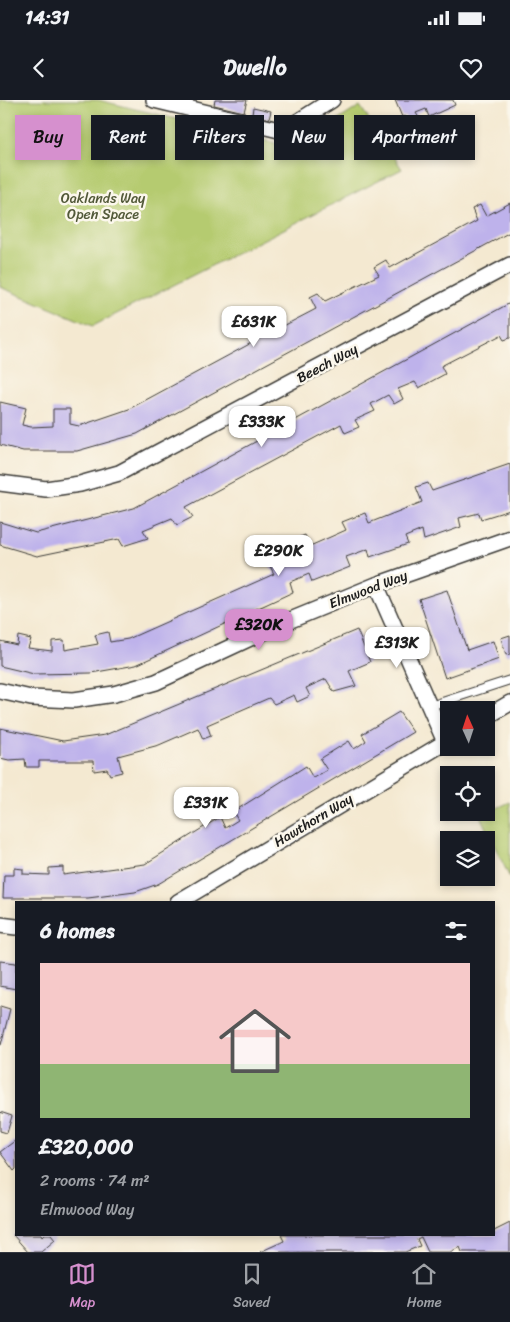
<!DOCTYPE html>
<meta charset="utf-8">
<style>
:root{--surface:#171b24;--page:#20242c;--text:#f1f3f6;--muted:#9ea1a6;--line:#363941;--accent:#d690ce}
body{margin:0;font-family:Sriracha,sans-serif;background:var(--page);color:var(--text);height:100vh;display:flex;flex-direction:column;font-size:19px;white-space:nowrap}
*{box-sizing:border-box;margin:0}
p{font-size:16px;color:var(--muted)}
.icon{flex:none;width:28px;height:28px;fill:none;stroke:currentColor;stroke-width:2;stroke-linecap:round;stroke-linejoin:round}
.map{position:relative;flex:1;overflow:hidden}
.details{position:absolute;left:15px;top:801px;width:480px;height:335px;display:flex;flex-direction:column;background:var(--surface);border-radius:0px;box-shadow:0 2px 8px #0003}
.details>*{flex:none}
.top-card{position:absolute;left:15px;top:15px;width:480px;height:45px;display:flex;gap:10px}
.needle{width:32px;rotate:357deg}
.fabs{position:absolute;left:440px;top:601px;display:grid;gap:10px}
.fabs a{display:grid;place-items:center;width:55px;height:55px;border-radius:0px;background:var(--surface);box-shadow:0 2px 8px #0003;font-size:25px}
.price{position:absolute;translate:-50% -42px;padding:0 11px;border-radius:10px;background:#fff;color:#222;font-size:16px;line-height:32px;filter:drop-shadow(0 1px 2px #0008)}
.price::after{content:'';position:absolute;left:50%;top:30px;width:15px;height:11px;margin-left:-8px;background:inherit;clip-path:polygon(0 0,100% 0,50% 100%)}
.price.active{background:var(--accent);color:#111}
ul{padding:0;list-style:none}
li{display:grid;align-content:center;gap:10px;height:265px;padding:0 25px}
li span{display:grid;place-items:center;height:155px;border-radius:0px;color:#555}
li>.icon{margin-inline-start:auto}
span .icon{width:90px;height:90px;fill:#fffc;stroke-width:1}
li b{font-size:21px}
h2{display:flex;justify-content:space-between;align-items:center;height:60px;padding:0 25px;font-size:21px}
.tag{padding:0 18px;border-radius:0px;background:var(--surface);box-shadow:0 2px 8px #0003;font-size:18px;line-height:45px}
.tag.active{background:var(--accent);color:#111}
.status{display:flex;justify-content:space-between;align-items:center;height:35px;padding:0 25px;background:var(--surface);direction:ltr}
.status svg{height:14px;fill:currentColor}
header{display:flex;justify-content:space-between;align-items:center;height:65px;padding:0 25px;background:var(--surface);font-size:22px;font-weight:700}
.menu{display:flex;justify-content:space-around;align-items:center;height:70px;border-top:1px solid var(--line);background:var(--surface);font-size:14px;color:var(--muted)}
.menu a{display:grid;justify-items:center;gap:2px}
.menu .active{color:var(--accent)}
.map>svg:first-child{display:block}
</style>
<div class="status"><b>14:31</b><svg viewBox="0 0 49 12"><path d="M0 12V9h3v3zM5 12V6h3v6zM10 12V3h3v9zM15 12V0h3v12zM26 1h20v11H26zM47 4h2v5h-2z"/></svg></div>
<header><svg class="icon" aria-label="back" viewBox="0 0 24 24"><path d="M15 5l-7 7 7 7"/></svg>Dwello<svg class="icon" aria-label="heart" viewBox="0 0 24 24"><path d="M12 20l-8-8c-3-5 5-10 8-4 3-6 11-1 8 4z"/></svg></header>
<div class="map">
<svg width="510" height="1152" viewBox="0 0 510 1152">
<rect width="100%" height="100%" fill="#fbf7ec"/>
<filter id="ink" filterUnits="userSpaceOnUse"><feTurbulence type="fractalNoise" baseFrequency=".02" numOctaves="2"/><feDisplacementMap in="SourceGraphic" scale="10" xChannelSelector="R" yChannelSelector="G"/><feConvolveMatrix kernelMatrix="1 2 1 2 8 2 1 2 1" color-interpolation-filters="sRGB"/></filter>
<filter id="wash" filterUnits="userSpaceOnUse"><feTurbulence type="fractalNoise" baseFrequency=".0096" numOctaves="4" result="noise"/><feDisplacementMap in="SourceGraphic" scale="20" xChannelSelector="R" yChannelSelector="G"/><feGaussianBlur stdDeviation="1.12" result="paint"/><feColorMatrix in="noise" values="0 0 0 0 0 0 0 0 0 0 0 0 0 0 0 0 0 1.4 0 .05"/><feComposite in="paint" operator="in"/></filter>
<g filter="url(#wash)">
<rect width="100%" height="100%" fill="#f4e9d1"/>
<!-- green -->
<path fill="#b5cb70" stroke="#687446" d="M0 0H98L295 48 360 6 402 69 93 226 0 187Z
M510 702V778L480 716Z"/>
<g id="blocks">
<!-- building -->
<path fill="#beb2eb" d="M215 0H247L244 12 214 5Z
M395 0H453L455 5 429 17 426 9 416 13 419 18 408 23 405 16 402 17Z
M253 7 271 11 269 19 252 15Z
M510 103V132L137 334 77 351H23L0 345V302L26 308 22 325 31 327 53 326V309H70V324L79 326 129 309 257 240 254 232 263 226 268 234 316 209 310 197 318 193 325 201 379 175 374 167 386 160 390 168 477 121 472 109 480 105 486 116Z
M510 203V238L504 240 501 235 441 266 445 274 419 288 415 282 398 289 403 299 394 304 388 295 371 304 375 311 355 320 359 327 345 333 341 324 186 407 193 417 177 425 172 418 143 430 148 438 123 446 119 439 37 456 0 445V422L36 433 134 408Z
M510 364V410L481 419 479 413 459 418 461 427 424 440 422 430 405 437 408 444 370 457 368 449 346 457 350 467 312 482 309 474 290 482 293 492 136 565 91 573 34 574 0 566V541L17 545 18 536 31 539 28 548 52 551V541L64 540 65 550 98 544 95 535 108 532 110 542 128 539 274 474 269 464 289 453 285 444 305 435 310 446 346 430 342 422 365 413 369 423 422 402 416 387 428 383 432 391Z
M447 490 467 550 493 541 499 559 445 578 419 499Z
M357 530 370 562 349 571 356 586 334 592 326 579 306 588 310 596 297 602 294 595 274 604 269 598 207 625 211 636 203 639 198 628 159 645 118 656 122 672 110 675 107 669 94 671 93 661H39V667H26L25 659 9 660 0 658V628L63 641 105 635Z
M510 535V554L506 555 501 538Z
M399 612 413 632 158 784 135 792 88 798H3L4 775H14V768L23 769V774L49 775V768L63 767V775L145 764 220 717 225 728 238 720 233 712 306 666 313 678 327 670 320 659 349 641 354 649 366 641 362 634Z
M0 861 16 863V889L0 886Z
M0 906 10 909 1 945H0Z
M0 1012 12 1016 7 1033 0 1031Z
M16 1040V1069L14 1071 0 1052Z
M510 1123V1152H462L460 1147 450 1152H428L421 1137 417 1139 420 1146 405 1152H260L284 1141 281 1135H494V1131Z
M16 1133V1135H41L42 1137 44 1135H51L55 1140 41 1152H28L13 1135Z"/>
</g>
</g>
<g filter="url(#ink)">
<use href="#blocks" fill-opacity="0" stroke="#3c3b37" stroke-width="1"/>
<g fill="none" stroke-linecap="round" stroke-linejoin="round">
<!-- service casing -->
<g stroke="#3c3b37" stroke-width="10">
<path id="service" d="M430 606 510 580"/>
</g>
<!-- minor casing -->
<g stroke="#3c3b37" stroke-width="18">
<path id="minor" d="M154 0 283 31 332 0
M0 383 46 389 80 384 119 373 510 165
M376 485 445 642
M0 591 31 598 74 600 114 594 156 582 276 526 376 485 510 438
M486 617 510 603
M178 802 449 640
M0 825 16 827"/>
</g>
<!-- service -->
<use href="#service" stroke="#fff" stroke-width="8"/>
<!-- minor -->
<use href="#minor" stroke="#fff" stroke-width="15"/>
</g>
</g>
<g text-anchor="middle" stroke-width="5" stroke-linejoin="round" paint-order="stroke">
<!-- park labels -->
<g font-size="14" fill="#525939" stroke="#fbf7ec">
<text x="103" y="103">Oaklands Way<tspan x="103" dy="16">Open Space</tspan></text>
</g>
<!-- street labels -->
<g font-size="14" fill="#1c1c1c" stroke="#fbf7ec">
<text transform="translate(327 263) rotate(-28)" y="5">Beech Way</text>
<text transform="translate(368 489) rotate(-21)" y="5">Elmwood Way</text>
<text transform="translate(313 720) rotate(-31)" y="5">Hawthorn Way</text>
</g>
</g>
</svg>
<div class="fabs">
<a><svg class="needle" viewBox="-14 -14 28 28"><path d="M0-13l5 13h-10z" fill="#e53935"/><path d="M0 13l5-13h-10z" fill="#9ea1a6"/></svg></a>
<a><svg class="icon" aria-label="locate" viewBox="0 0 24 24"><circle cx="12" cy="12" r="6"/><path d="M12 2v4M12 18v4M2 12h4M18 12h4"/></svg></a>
<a><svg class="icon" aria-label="layers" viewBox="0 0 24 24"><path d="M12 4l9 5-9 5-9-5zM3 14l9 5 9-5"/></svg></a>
</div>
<b class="price" style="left:254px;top:248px">£631K</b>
<b class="price" style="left:262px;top:348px">£333K</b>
<b class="price" style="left:279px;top:477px">£290K</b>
<b class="price active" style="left:259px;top:551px">£320K</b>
<b class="price" style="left:397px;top:569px">£313K</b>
<b class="price" style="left:206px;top:729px">£331K</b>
<div class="top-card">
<a class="tag active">Buy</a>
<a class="tag">Rent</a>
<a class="tag">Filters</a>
<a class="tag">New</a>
<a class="tag">Apartment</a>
</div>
<section class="details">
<h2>6 homes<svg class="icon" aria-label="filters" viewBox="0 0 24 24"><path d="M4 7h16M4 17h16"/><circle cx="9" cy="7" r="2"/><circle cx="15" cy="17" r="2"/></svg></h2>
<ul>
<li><span style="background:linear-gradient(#f6c9c9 65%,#8fb573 0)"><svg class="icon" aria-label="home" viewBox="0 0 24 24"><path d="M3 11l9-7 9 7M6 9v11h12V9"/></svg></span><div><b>£320,000</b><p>2 rooms · 74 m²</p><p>Elmwood Way</p></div></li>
</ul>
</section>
</div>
<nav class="menu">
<a class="active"><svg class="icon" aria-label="map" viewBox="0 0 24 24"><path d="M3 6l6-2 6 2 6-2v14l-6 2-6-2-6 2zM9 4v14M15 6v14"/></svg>Map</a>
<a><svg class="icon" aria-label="saved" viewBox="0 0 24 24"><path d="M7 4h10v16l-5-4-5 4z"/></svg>Saved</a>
<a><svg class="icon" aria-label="home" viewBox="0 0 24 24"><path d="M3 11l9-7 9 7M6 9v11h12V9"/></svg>Home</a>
</nav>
